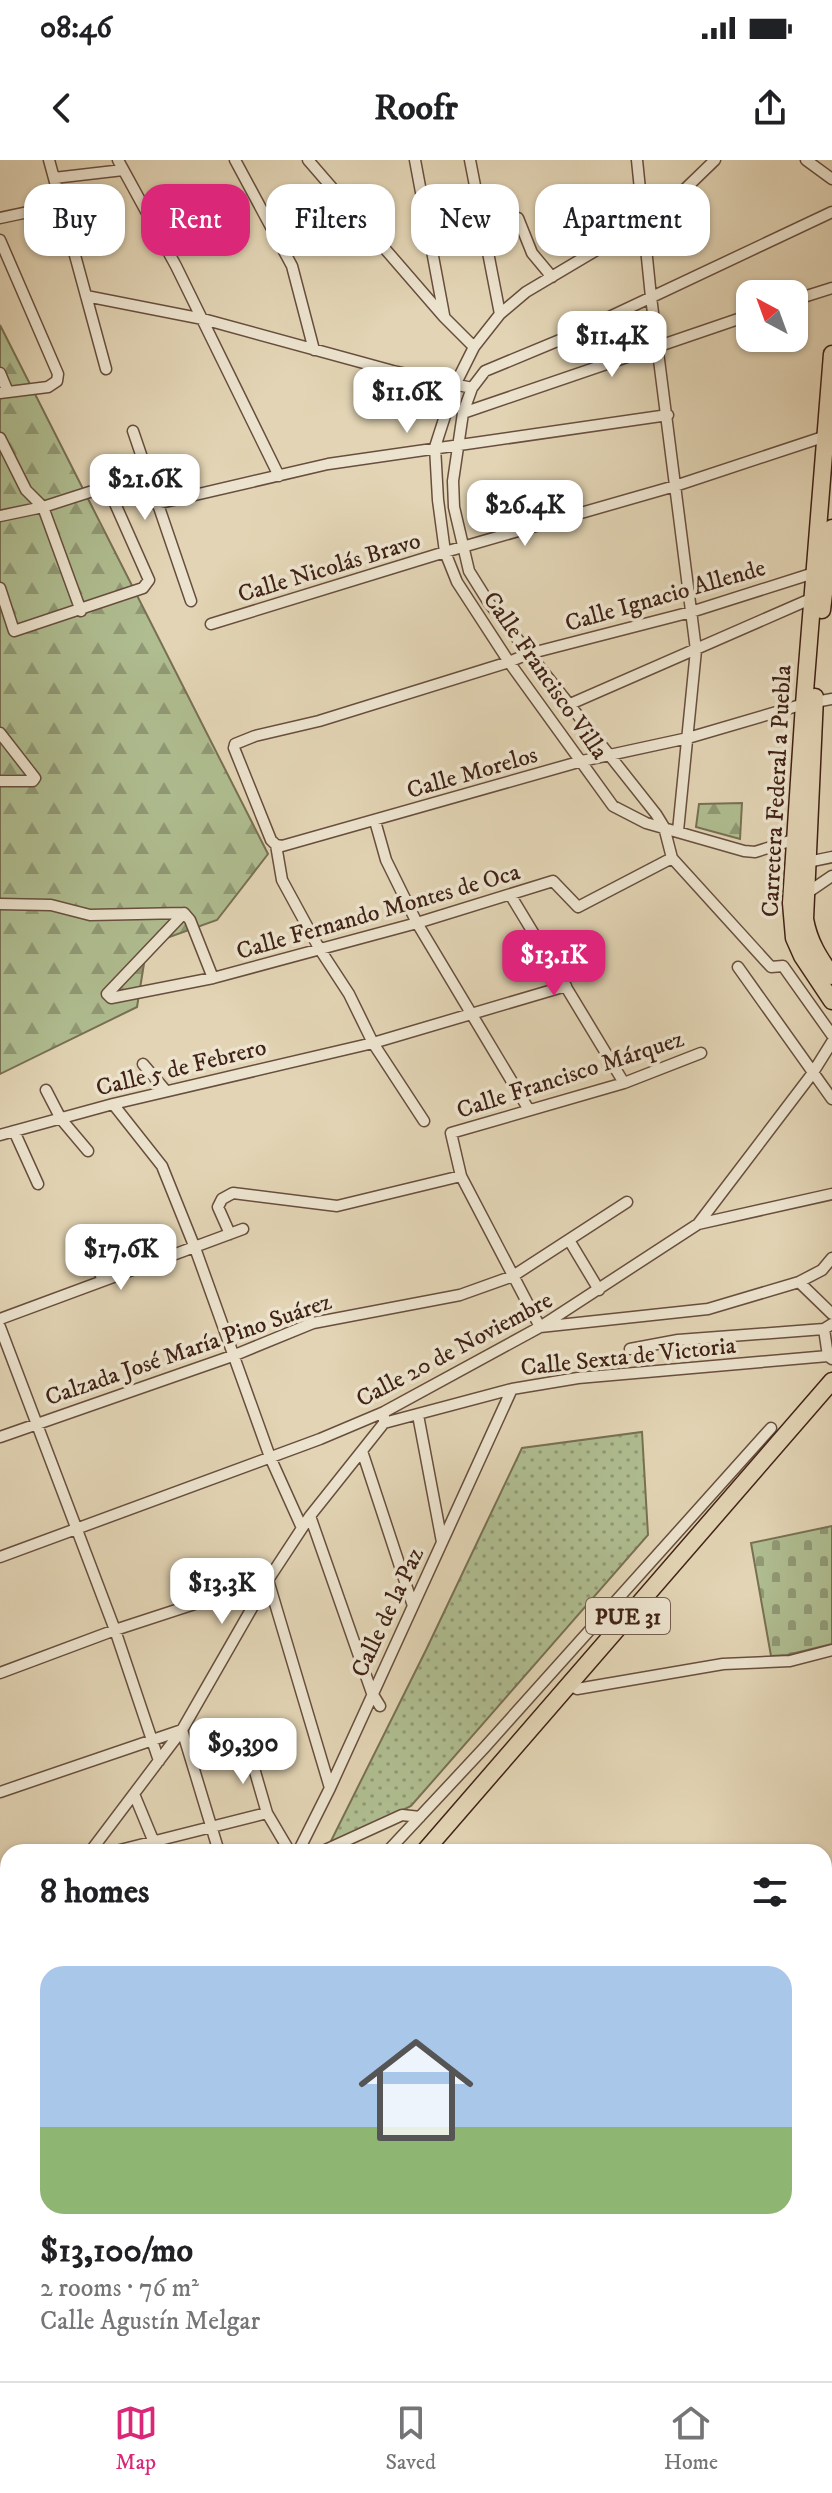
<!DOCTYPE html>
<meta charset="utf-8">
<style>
:root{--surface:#fff;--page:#f6f6f6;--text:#202124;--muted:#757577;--line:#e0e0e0;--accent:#db2777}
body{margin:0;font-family:"IM FELL DW Pica",serif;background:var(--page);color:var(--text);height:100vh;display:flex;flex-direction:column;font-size:30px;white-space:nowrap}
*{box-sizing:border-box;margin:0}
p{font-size:26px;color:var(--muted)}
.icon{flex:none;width:44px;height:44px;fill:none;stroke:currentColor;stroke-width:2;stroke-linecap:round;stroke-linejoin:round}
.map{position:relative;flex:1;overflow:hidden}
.panel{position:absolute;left:0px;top:1684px;width:832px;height:538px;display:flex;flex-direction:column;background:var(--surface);border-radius:24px 24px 0 0;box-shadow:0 2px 6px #0004}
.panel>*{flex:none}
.banner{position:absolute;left:24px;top:24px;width:784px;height:72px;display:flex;gap:16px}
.needle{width:52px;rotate:319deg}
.buttons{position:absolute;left:736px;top:120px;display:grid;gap:16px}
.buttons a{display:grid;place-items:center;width:72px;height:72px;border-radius:16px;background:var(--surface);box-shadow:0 2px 6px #0004;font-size:40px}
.price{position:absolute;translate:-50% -68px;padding:0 18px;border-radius:16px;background:#fff;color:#222;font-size:26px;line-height:52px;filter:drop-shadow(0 2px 4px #0008)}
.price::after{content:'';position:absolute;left:50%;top:48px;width:24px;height:18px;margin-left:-12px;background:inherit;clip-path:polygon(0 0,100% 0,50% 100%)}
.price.on{background:var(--accent);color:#fff}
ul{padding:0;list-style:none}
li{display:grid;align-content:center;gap:16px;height:424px;padding:0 40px}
li span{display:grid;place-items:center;height:248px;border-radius:24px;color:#555}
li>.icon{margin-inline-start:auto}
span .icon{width:144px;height:144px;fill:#fffc;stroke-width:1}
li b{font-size:34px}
h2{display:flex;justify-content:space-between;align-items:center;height:96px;padding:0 40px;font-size:34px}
.pill{padding:0 28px;border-radius:24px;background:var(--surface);box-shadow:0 2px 6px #0004;font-size:28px;line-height:72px}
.pill.on{background:var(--accent);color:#fff}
.status{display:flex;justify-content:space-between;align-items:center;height:56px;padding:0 40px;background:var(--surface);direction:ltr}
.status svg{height:22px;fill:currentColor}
header{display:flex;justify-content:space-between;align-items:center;height:104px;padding:0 40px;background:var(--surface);font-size:36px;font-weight:700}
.tabs{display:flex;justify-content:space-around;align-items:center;height:112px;border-top:2px solid var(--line);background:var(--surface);font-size:22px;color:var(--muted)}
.tabs a{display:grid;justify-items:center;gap:4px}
.tabs .on{color:var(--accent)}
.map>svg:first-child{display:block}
</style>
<div class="status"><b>08:46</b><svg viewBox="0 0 49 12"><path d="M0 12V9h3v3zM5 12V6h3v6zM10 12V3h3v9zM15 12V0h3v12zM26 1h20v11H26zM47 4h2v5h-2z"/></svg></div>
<header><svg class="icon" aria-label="back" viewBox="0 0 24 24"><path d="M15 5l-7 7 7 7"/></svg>Roofr<svg class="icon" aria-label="share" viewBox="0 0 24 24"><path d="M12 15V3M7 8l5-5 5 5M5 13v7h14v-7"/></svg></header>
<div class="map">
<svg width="832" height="2221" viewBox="0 0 832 2221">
<defs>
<pattern id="grass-dots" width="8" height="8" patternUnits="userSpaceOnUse" patternTransform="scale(2)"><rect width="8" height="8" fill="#afbd90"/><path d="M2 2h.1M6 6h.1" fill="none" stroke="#909975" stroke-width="1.8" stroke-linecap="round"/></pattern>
<pattern id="forest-firs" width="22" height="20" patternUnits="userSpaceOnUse" patternTransform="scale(2)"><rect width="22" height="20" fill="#afbd90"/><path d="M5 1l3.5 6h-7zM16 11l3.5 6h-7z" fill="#909975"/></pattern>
<pattern id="cemetery-stones" width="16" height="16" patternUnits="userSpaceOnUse" patternTransform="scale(2)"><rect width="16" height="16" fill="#afbd90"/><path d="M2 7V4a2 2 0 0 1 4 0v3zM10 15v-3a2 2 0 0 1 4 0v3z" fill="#909975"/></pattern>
</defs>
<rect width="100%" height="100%" fill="#e2d4b4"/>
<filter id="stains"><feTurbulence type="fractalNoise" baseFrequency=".0025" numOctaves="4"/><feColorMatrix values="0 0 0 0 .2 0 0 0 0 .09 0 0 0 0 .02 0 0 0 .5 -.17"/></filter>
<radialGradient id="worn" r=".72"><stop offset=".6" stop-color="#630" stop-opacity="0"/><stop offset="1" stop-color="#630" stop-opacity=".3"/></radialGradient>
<!-- grass -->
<path fill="url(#grass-dots)" stroke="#787053" stroke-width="2" d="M642 1272 648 1375 411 1646 328 1687 426 1490 522 1288Z"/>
<!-- forest -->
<path fill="url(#forest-firs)" stroke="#787053" stroke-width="2" d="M0 165 268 694 217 760 147 785 137 847 0 914Z
M742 643 740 679 696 667 699 644Z"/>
<!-- cemetery -->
<path fill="url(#cemetery-stones)" stroke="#787053" stroke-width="2" d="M832 1366V1484L787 1495 771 1496 751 1383Z"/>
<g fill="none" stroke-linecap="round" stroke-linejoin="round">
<!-- minor casing -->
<g stroke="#684e3e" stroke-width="13">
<path id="minor" d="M49 0 106 209
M118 0 176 106 279 316
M235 0 292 106 314 190
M308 0 444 157 474 187
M415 0 444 155
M470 0 500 154
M637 0 651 137 696 490 678 671
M715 0 684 30 600 88 526 132 500 154 474 187 455 225 435 287 438 340 445 392 457 422 509 502 613 646 646 663 744 691 755 692 796 679
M806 0 832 19
M54 18 123 10
M592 38 600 88
M832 52 567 177 485 211 472 228 463 253 453 321 454 347 469 411 489 443 656 654 664 667 672 698 771 807 783 806 832 875
M0 58 61 45
M518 58 532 93 552 117
M0 80 58 214 57 221 48 227 0 233
M86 136 203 159 393 211 472 228
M794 140 832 128
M0 213 8 232
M463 253 750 155
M133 271 191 441
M0 278 26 330 43 347 81 451
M156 344 328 304 668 255
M0 356 43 347 102 328 109 330 149 420 143 428 14 471 0 428
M817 412 691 452 528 494 509 502 319 561 255 576 235 584 234 588 271 680 276 685 282 686 582 601 688 578 804 544 832 539
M211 464 445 392 675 326 829 275
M568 545 815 437
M0 573 35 618 33 621H0
M375 661 386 700 417 763 529 950
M276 685 282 720 319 788 349 834 373 883 424 961
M803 703 832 697
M804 735 832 716
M511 736 624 923
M0 744 51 745 90 755 184 753 190 760 213 818
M738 807 832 939
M107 834 111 838 213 818 417 763 553 721 578 747 672 698
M107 834 184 753
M701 893 624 923 451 973 461 1016 540 1167 708 1149 799 1122 822 1110 832 1098
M143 904 166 931
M46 930 61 959 88 991
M113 944 162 1006 195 1088 270 1297 302 1368
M14 971 38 1024
M0 975 113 944 373 883 566 826
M698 1064 832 1034
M82 1074 103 1120
M230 1074 218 1047 222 1039 233 1033 337 1046 461 1016
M569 1080 599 1130
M799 1122 832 1154
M0 1159 243 1069
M0 1167 115 1470 159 1601
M630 1189 678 1180 824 1169
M828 1196 824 1169 832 1164
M418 1255 442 1382
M384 1263 512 1229 578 1218 828 1196 832 1199
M0 1277 235 1195 313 1163 460 1135 513 1116 627 1042
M362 1291 413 1446
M310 1356 372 1533 380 1546
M0 1397 320 1279 384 1252 540 1167 698 1064 812 914 832 882
M0 1513 115 1470 268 1420 330 1628
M568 1524 577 1529 723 1504 790 1501 832 1490
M249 1591 267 1653
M0 1632 182 1570 219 1692
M134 1634 158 1692
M90 1692 182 1570 268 1420 310 1356 384 1263V1252
M112 1692 267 1653 290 1692
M298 1692 330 1628 512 1229
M321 1692 402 1655 420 1657
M387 1692 485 1587 771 1268
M0 1761 8 1782
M0 1836 8 1820
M0 2206 8 2209
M347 2214V2221
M47 2221 50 2214"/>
</g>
<!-- secondary casing -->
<g stroke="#402216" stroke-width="17">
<path id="secondary" d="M89 2221 92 2214
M103 2221 107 2214"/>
</g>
<!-- primary casing -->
<g stroke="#402216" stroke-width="19">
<path id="primary" d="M832 194 804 544 791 743 794 778 802 796 832 841
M822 450 832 368
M815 537 805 759C809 782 819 797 832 816
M424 1692 832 1221
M0 2000 8 2004
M0 2015 8 2019
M0 2032 8 2036
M382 2214 396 2220 412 2221
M423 2214 438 2221"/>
</g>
<!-- minor -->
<use href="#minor" stroke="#ece3ce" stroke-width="10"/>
<!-- secondary -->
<use href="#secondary" stroke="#ece3ce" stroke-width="14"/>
<!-- primary -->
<use href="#primary" stroke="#e2d4b4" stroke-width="16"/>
</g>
<g text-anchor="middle" stroke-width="7" stroke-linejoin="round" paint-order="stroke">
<!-- shield labels -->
<rect fill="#ece3ce" stroke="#745c4d" stroke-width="2" x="586" y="1438" width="84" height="36" rx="6"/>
<g font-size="22" font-weight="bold" fill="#402216">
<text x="628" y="1464">PUE 31</text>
</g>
<!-- street labels -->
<g font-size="24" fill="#402216" stroke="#ece3ce">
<text transform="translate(329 407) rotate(-17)" y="8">Calle Nicolás Bravo</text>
<text transform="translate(665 435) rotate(-16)" y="8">Calle Ignacio Allende</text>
<text transform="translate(546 515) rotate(55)" y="8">Calle Francisco Villa</text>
<text transform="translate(472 612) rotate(-16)" y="8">Calle Morelos</text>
<text transform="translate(776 631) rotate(-87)" y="8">Carretera Federal a Puebla</text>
<text transform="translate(378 751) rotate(-16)" y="8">Calle Fernando Montes de Oca</text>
<text transform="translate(181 907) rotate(-14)" y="8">Calle 5 de Febrero</text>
<text transform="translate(570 914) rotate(-18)" y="8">Calle Francisco Márquez</text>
<text transform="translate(188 1189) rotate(-19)" y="8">Calzada José María Pino Suárez</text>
<text transform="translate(454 1189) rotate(-28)" y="8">Calle 20 de Noviembre</text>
<text transform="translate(628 1196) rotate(-6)" y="8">Calle Sexta de Victoria</text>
<text transform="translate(387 1452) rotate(-65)" y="8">Calle de la Paz</text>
</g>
</g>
<rect width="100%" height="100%" filter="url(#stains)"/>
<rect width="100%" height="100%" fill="url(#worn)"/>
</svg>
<div class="buttons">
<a><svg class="needle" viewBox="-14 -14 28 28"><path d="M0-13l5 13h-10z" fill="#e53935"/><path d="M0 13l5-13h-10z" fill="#757577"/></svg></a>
</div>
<b class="price" style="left:612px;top:219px">$11.4K</b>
<b class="price" style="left:407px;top:275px">$11.6K</b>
<b class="price" style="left:145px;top:362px">$21.6K</b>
<b class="price" style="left:525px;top:388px">$26.4K</b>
<b class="price on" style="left:554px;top:838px">$13.1K</b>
<b class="price" style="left:121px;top:1132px">$17.6K</b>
<b class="price" style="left:222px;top:1466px">$13.3K</b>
<b class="price" style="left:243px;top:1626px">$9,390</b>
<div class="banner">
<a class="pill">Buy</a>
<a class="pill on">Rent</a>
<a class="pill">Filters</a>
<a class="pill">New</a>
<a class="pill">Apartment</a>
</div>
<section class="panel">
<h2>8 homes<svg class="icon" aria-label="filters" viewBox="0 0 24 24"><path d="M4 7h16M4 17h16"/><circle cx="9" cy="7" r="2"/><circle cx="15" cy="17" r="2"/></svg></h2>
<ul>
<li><span style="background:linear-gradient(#a9c7e8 65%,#8fb573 0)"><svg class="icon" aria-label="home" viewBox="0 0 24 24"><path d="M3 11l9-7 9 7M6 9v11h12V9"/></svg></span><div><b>$13,100/mo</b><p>2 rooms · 76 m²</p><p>Calle Agustín Melgar</p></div></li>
</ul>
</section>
</div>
<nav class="tabs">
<a class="on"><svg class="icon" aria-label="map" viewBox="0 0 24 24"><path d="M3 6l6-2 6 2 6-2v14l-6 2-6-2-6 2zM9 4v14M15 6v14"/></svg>Map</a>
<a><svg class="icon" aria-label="saved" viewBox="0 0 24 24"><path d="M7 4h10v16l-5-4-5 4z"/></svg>Saved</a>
<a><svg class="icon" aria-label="home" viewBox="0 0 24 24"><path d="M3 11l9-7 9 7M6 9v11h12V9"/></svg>Home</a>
</nav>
